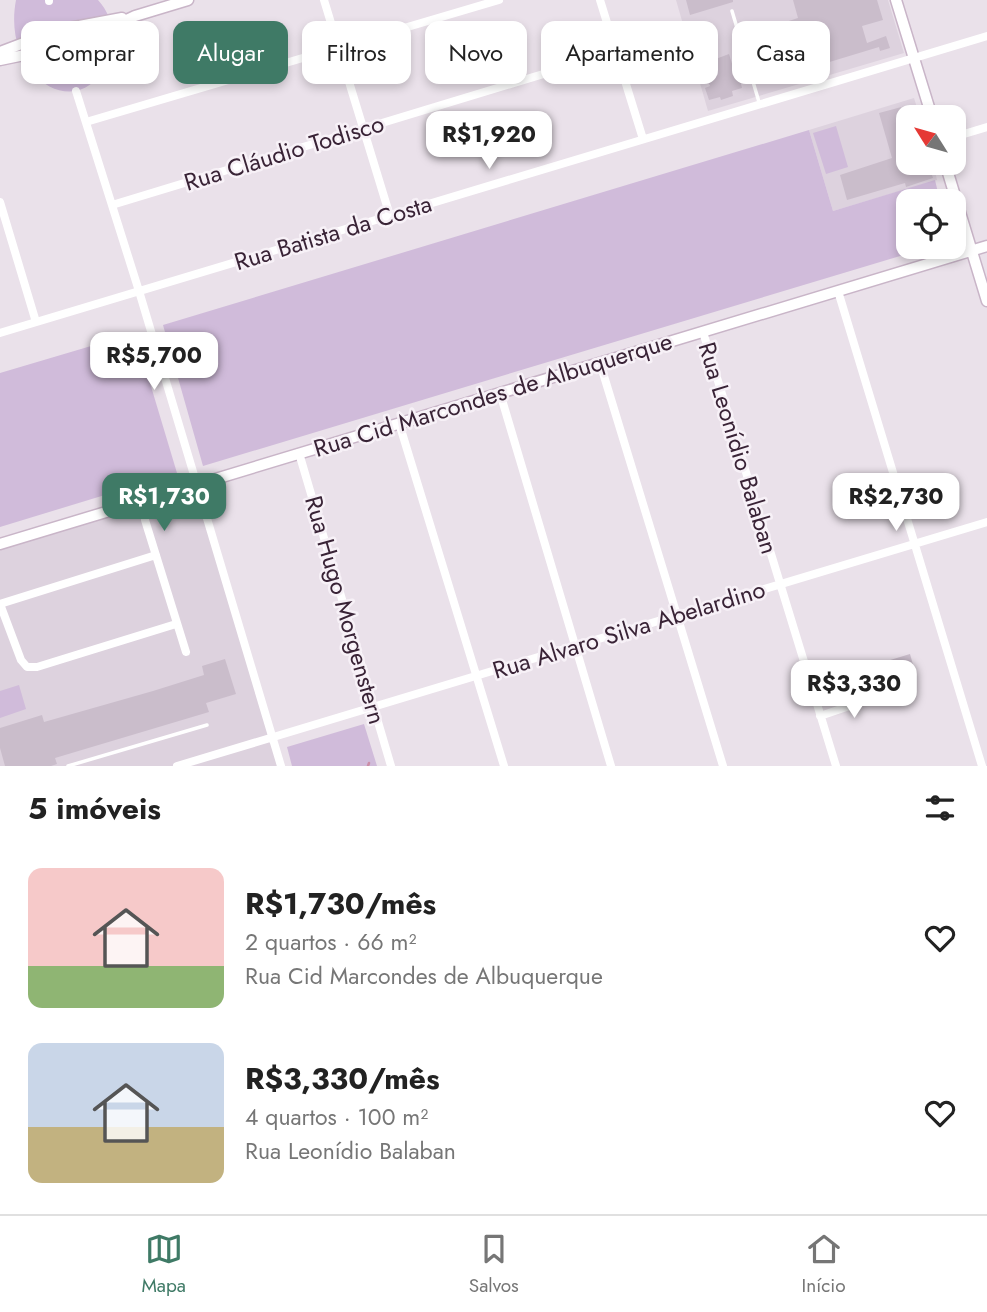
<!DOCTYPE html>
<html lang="pt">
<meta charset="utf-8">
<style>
:root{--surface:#fff;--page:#f2f2f2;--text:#222;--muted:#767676;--line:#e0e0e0;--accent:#3f7a66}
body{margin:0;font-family:Jost,sans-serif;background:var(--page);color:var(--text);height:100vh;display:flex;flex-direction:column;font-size:26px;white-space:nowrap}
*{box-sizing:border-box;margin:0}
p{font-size:23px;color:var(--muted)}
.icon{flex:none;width:38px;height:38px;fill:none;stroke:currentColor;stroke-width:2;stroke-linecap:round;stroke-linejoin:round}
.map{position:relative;height:766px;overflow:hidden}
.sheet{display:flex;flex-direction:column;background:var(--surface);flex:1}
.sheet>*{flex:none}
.hud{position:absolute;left:21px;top:21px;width:945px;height:63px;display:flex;gap:14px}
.needle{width:46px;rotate:307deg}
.fabs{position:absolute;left:896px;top:105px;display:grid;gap:14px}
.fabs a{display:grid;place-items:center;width:70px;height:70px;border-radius:14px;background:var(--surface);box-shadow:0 4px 10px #0003;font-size:35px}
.price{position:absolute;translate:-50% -60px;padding:0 16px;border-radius:14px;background:#fff;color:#222;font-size:23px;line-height:46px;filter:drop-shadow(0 2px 4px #0008)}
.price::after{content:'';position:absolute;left:50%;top:42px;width:21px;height:16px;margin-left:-10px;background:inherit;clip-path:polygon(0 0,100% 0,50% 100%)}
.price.current{background:var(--accent);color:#fff}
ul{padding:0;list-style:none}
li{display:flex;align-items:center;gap:21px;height:175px;padding:0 28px}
li span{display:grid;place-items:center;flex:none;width:196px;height:140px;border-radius:14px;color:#555}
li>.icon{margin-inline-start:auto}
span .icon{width:84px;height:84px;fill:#fffc;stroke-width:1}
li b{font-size:30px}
h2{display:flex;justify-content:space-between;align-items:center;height:84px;padding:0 28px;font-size:30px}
.chip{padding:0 24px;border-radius:14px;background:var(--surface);box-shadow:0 4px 10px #0003;font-size:24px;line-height:63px}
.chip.current{background:var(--accent);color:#fff}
.tab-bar{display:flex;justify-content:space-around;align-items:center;height:98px;border-top:2px solid var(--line);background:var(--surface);font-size:19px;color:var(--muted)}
.tab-bar a{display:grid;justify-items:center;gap:4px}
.tab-bar .current{color:var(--accent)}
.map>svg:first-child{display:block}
</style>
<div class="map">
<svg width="987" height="766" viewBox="0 0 987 766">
<rect width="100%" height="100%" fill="#eae1ea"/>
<!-- built -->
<path fill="#ddd2de" d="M676 0H888L904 53 708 111Z
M914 98 920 117H908V163H933L937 180 833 211 809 130Z
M197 484 281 766H0V544Z"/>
<!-- green -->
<path fill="#d0bbda" d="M16 0H98C111 14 115 32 110 50 91 130 0 84 16 0Z
M836 126 848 167 826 174 813 133Z
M809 130 833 211 935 180 940 201H908V247H930L203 466 163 325Z
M135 333 177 473 0 527V373Z
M19 685 26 709 0 718V691Z
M364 724 377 766H292L287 747Z"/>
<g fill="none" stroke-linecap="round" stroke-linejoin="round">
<!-- stream -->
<path stroke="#cb8da7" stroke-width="2.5" d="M368 766 369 763"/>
</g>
<!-- building -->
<path fill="#cabdcb" d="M686 0H733V2L690 15Z
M793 0H877L883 20 862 26 867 43 886 36 890 48 880 51 879 47 813 67 812 63 775 74 770 58 752 64 749 54 767 48 761 30 798 18Z
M729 54 737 80H740L742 88 732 91 733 96 721 100 720 97 709 100 705 88 710 86 707 79 718 75 713 60Z
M909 105 912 117H908V163H928L933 178 906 187 905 183 847 200 840 175 892 158 879 113Z
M910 654 914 668 881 678 877 664Z
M225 659 236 694 206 703 209 712 55 758 57 764 51 766H5L0 748V728L42 715 44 722 153 691 204 675 202 666Z"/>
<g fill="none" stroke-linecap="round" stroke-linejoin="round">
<!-- secondary casing -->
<g stroke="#c9b5c8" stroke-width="13">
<path id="secondary" d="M896 0 932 117
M0 52 58 30 122 18
M0 60 63 47 88 38 135 16 188 0
M945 163 987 301
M0 544 987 246"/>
</g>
<!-- lane -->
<path stroke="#fff" stroke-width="3.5" d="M732 11 759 102
M68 766 207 725"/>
<!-- street -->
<path stroke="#fff" stroke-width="8" d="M49 0V1
M324 0 390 216
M600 0 643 139
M76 91 139 291 281 766
M86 122 499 0
M954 137 987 127
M0 202 36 322
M112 205 616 52
M838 291 982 766
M703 332 836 766
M0 333 987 36
M600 363 723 766
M500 393 611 766
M399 423 504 766
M299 453 391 766
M145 520 186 652
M0 604 21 660 27 667H37L176 624
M0 604 156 555
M820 716 879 696
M177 766 987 522"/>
<!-- secondary -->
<use href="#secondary" stroke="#fff" stroke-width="10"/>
</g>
<g text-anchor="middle" stroke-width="5" stroke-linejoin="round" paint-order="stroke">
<!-- street labels -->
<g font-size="24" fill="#392336" stroke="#f7f1f7">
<text transform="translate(284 153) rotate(-17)" y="8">Rua Cláudio Todisco</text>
<text transform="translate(333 233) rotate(-17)" y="8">Rua Batista da Costa</text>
<text transform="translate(493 395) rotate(-17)" y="8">Rua Cid Marcondes de Albuquerque</text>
<text transform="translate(738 448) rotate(73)" y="8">Rua Leonídio Balaban</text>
<text transform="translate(345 610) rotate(74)" y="8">Rua Hugo Morgenstern</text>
<text transform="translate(629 630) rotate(-17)" y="8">Rua Alvaro Silva Abelardino</text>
</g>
</g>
</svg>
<div class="fabs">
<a><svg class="needle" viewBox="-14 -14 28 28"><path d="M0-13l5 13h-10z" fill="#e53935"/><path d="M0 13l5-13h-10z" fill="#767676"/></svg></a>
<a><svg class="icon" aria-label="locate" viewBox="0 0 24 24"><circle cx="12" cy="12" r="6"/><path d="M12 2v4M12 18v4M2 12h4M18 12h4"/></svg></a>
</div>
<b class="price" style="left:489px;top:171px">R$1,920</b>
<b class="price" style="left:154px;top:392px">R$5,700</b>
<b class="price current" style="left:164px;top:533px">R$1,730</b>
<b class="price" style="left:896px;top:533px">R$2,730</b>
<b class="price" style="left:854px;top:720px">R$3,330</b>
<div class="hud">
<a class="chip">Comprar</a>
<a class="chip current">Alugar</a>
<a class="chip">Filtros</a>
<a class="chip">Novo</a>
<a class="chip">Apartamento</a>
<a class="chip">Casa</a>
</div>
</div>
<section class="sheet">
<h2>5 imóveis<svg class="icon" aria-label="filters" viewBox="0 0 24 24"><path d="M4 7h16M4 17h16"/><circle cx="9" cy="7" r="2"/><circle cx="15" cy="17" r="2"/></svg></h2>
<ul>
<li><span style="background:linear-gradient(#f6c9c9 70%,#8fb573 0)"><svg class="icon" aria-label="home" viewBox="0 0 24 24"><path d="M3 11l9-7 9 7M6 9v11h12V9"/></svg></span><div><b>R$1,730/mês</b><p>2 quartos · 66 m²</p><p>Rua Cid Marcondes de Albuquerque</p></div><svg class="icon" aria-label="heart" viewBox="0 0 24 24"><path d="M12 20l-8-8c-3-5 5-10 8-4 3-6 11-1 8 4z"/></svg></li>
<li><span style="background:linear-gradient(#c9d6e8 60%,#c2b280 0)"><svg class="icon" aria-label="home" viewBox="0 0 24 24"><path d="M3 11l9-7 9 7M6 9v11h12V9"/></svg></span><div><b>R$3,330/mês</b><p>4 quartos · 100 m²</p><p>Rua Leonídio Balaban</p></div><svg class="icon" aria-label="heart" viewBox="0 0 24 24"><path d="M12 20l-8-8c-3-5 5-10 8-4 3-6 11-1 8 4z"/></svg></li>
</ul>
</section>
<nav class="tab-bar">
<a class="current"><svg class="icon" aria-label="map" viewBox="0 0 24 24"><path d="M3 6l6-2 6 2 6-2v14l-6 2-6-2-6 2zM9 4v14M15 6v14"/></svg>Mapa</a>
<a><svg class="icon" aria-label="saved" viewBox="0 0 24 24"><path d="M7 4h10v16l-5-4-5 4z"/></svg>Salvos</a>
<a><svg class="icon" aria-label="home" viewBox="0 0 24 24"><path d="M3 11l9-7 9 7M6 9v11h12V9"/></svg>Início</a>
</nav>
